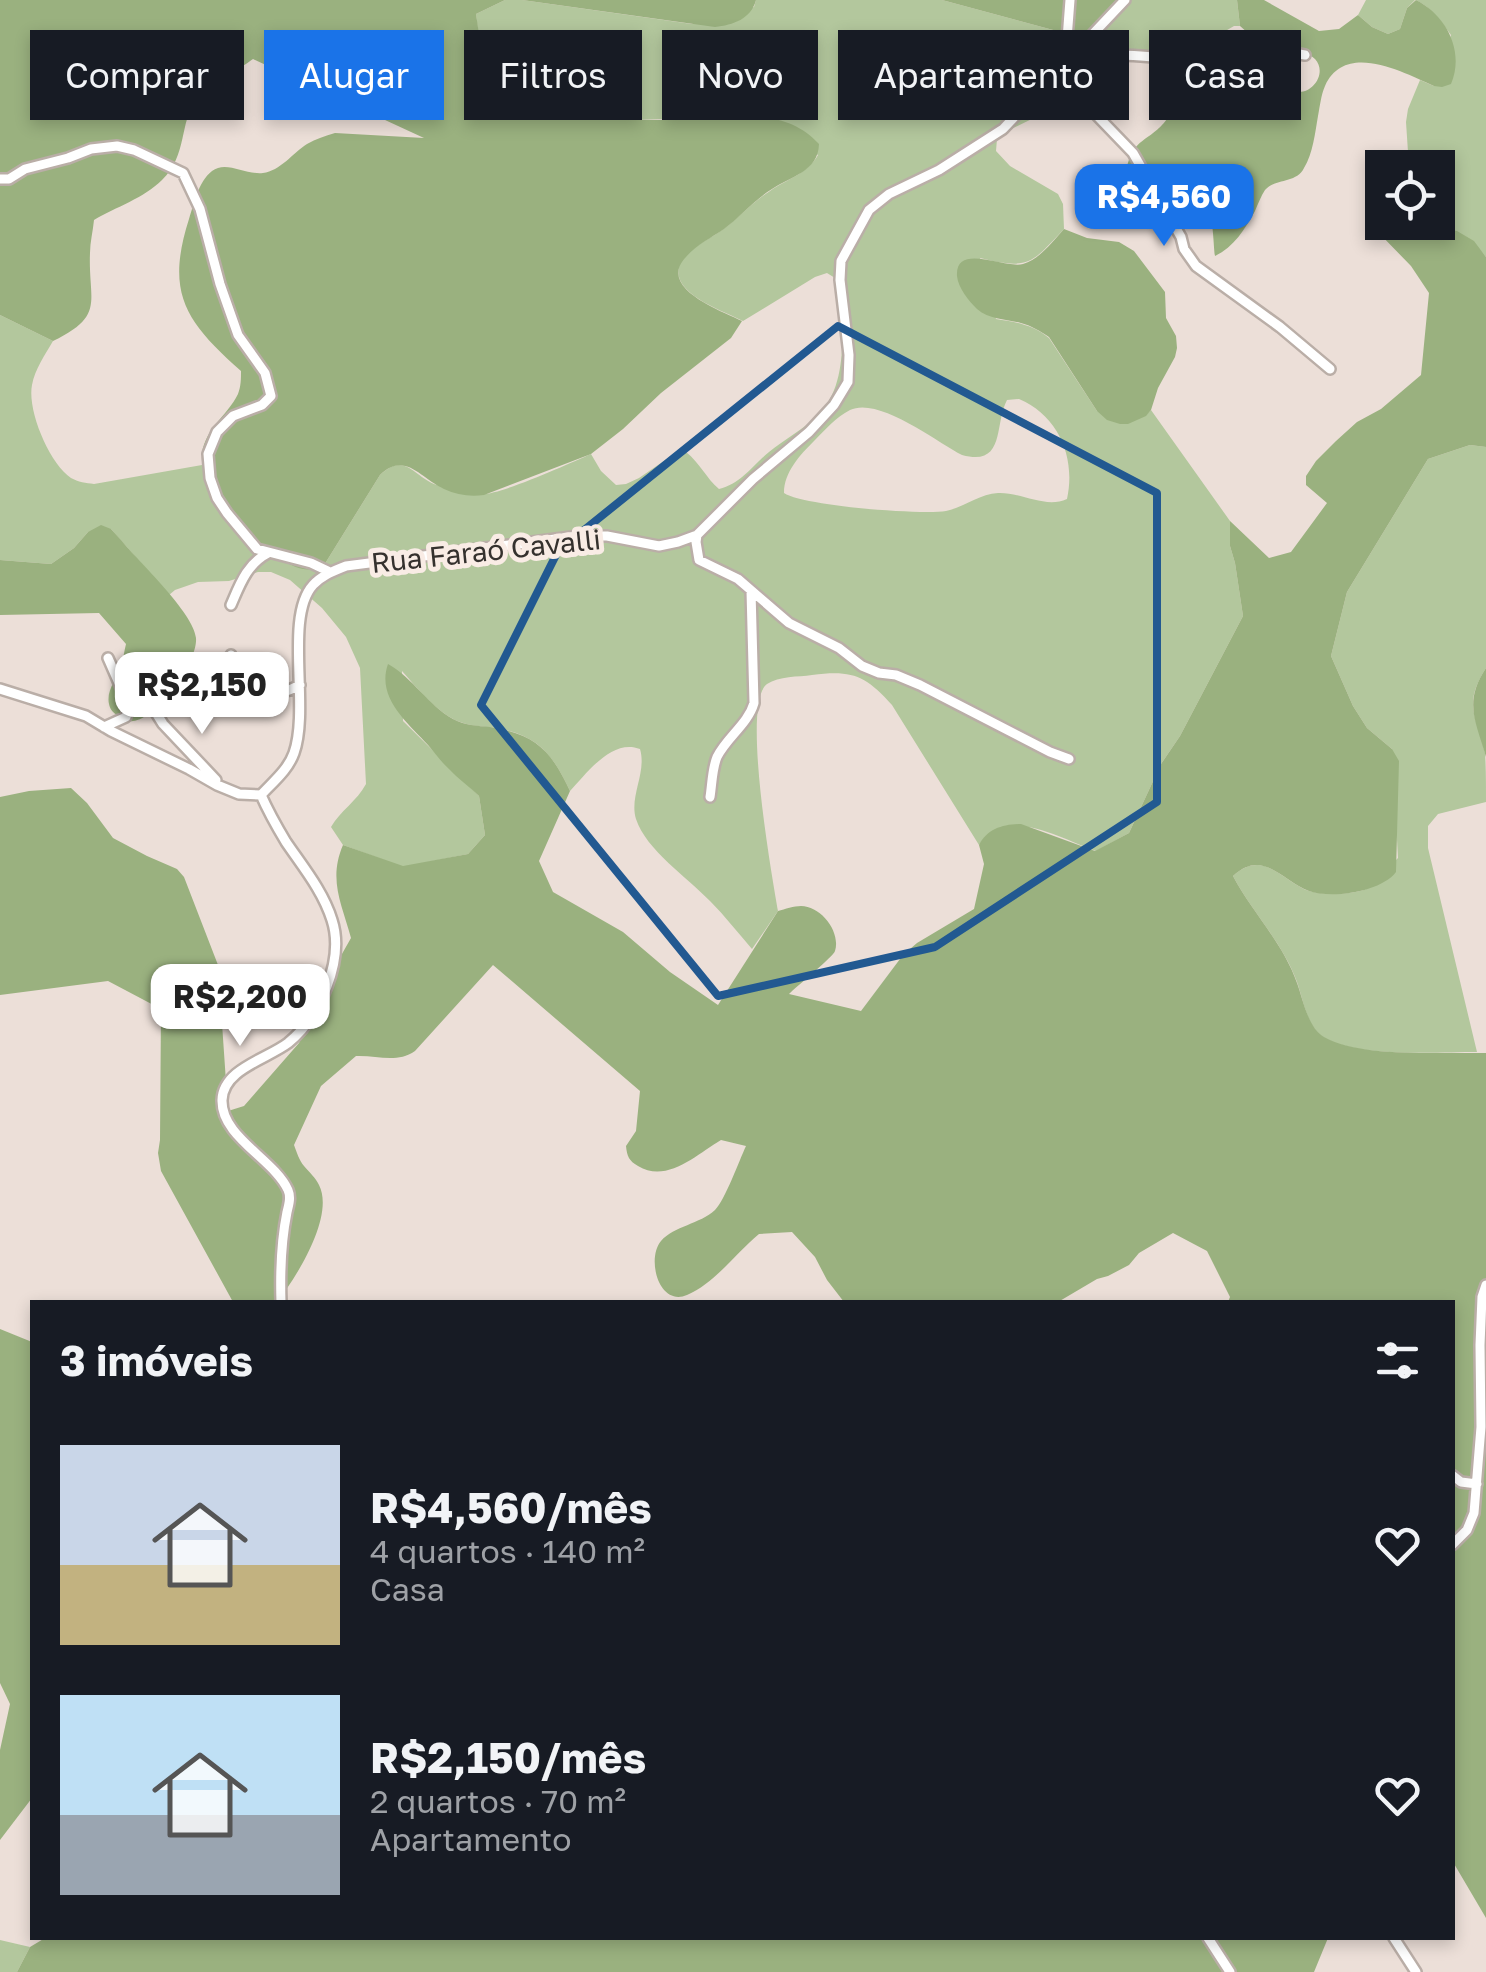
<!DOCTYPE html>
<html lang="pt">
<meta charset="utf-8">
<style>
:root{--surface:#171b24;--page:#20242c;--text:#f1f3f6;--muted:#9ea1a6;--accent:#1a73e8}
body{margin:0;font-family:"Golos Text",sans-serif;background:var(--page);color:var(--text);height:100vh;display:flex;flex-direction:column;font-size:38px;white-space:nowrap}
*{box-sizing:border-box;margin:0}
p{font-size:32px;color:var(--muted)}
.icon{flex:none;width:55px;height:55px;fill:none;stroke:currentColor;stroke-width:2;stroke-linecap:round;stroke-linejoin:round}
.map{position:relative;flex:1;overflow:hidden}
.drawer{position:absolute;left:30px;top:1300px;width:1425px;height:640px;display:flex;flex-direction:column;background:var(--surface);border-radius:0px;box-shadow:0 5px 15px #0003}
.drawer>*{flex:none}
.hud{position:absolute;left:30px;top:30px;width:1428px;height:90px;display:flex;gap:20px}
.tools{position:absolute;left:1365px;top:150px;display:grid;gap:20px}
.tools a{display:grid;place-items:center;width:90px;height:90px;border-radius:0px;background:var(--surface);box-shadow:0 5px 15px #0003;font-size:50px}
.price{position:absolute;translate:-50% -85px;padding:0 22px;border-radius:20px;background:#fff;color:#222;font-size:32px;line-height:65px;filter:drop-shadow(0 2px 5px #0008)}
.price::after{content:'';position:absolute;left:50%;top:60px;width:30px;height:22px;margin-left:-15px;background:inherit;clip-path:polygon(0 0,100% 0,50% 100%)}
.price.on{background:var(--accent);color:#fff}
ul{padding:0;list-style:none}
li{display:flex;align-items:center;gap:30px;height:250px;padding:0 30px}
li span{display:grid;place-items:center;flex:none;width:280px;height:200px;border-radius:0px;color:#555}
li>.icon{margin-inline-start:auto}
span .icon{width:120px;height:120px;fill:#fffc;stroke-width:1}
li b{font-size:42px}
h2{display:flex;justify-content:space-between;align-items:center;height:120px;padding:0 30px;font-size:42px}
.tag{padding:0 35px;border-radius:0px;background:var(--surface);box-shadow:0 5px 15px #0003;font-size:35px;line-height:90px}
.tag.on{background:var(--accent);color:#fff}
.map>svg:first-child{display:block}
</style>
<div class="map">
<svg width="1486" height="1972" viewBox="0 0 1486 1972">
<rect width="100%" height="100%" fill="#ecdfd8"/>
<!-- green -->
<path fill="#b3c79d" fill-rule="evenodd" d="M505 0H522L692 24 754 7 756 0H942L1068 34 1127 0H1237L1240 26H1234L1222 33 1196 57 1181 60 1146 58 1127 61 1089 59 1076 66 1044 113 1005 132 997 139 996 151 1010 166 1058 194 1063 204 1064 229C1031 264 1029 270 980 258L996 319C1016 322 1033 325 1049 338L1097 411 1145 416 1151 410 1230 521V546L1235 563 1243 616 1180 736 1161 764 1129 833 1096 851C1062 839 1004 804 979 845L892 705C865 675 852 670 812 675 798 677 779 676 767 684 741 703 772 876 778 911L752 949C738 933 725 916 710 901 688 878 646 850 636 819 629 796 647 773 640 749 612 738 587 773 570 791 554 757 540 737 502 729 486 726 470 727 455 720 435 710 417 688 402 671L403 721 479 796 485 835 468 854 403 867 343 845 331 827C340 811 357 801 366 784L360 668 346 637 322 608 290 580 271 572H258L229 581 198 582 175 590 169 595 111 529 88 532 74 548 51 564 0 560V315L53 341C45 355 35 369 32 385 27 410 49 463 71 478 78 482 86 483 94 484L202 465 216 492 326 562 380 475C404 452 412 474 434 484 447 489 467 493 480 494 499 496 570 463 591 454L601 471 616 485 626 484 639 478 674 454 686 452C700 463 706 478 719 489 741 484 752 466 769 452 785 439 804 429 819 414 850 384 844 316 835 278L827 273 815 277 743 321C723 311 668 293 680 264 686 249 710 239 722 230 739 218 752 202 770 191 787 179 807 174 818 155L761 116 634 120 599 91 574 77 503 61 479 41 476 14ZM1019 399C1059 416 1076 458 1067 499 1045 509 1021 492 998 493 980 494 964 507 946 511 921 515 803 506 784 493 784 472 800 455 814 441 825 430 836 417 850 410 878 396 937 442 962 455 1006 467 994 424 1007 400Z
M1366 0H1415L1407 8 1400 29 1388 34 1372 27 1358 15Z
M1416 0H1486V257C1457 220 1450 238 1415 223L1438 222V168L1409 167 1406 122 1408 109 1420 80 1434 86 1451 35C1440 20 1432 8 1416 0Z
M1470 445 1486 447V668C1462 706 1477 715 1485 753 1486 769 1486 786 1486 802L1438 814 1428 826V848L1477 1052C1436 1052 1357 1058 1323 1037 1307 1027 1303 999 1297 982 1283 943 1252 912 1233 876 1261 851 1278 875 1302 888 1316 896 1348 895 1364 890 1376 886 1389 867 1398 858L1392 749 1367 728 1353 706 1331 656 1347 592 1428 459Z
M0 1940 30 1947 17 1972H0Z"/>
<!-- forest -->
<path fill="#9ab17f" d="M0 0H505L476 14 480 41 503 61 574 77 587 82 634 120C655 120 677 120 698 119 740 116 788 109 819 144 818 172 791 176 772 189 754 200 740 217 724 229 711 238 696 245 686 257 656 288 722 311 742 321L731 338 661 393 623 429 591 454 484 495C470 497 457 495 444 489 420 478 405 451 380 475L326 562C323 563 315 569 312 569 278 576 204 491 202 461 200 432 227 417 238 394 241 386 241 379 241 371 186 322 165 294 189 219 194 204 198 182 212 171 226 160 245 175 263 173 280 171 293 153 307 144 316 139 325 136 335 133L424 138 253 59C241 68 204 91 196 101 179 122 188 155 162 180 144 198 116 207 94 220 93 231 90 242 90 253 88 302 106 315 53 341L0 315Z
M522 0H756C751 19 733 25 715 27Z
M942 0H1127C1106 20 1099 35 1068 34Z
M1237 0H1264L1319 31 1339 29 1358 15 1372 27 1388 34 1400 29 1407 8 1416 0C1446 15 1465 51 1451 84L1442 87 1434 86C1403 72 1345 41 1325 86 1321 95 1320 106 1318 116 1315 133 1313 153 1304 168 1296 184 1275 178 1265 190 1261 196 1258 204 1255 211 1245 229 1234 247 1215 256 1212 229 1215 187 1181 182 1164 179 1148 181 1132 178L1126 171C1133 136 1149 143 1167 119 1175 108 1175 86 1188 78 1199 71 1252 71 1264 75 1277 79 1284 92 1298 92 1314 93 1327 72 1315 59 1303 47 1285 53 1271 48 1259 44 1249 34 1240 26Z
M1382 216V222L1415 223 1424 226 1457 231 1474 241 1486 257V447L1470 445 1428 459 1347 592 1331 656 1353 706 1367 728 1392 749 1399 761 1396 872C1381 892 1332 899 1309 891 1282 881 1263 848 1233 876 1252 912 1283 943 1297 983 1303 999 1308 1028 1324 1037 1360 1058 1442 1052 1486 1053V1918L1453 1862 1452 1302H1228L1230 1297 1207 1251 1173 1233 1139 1253 1129 1265 1108 1276 1097 1279 1058 1302H844L827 1280 815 1257 792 1232 759 1234C736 1253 715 1283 687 1295 659 1307 646 1259 661 1241 674 1226 700 1224 715 1210 725 1200 739 1161 746 1146L721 1140C697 1154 667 1184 638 1166 629 1161 627 1156 626 1146L636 1131 640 1091 493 965 415 1051C396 1064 377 1055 356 1056L321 1086 294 1145C297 1153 299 1160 304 1166 309 1172 316 1178 319 1185 335 1216 296 1278 277 1302H233L161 1171 158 1153 160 1140 161 1009 108 981 0 995V797L29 791 71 788 87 803 113 838 147 856 177 869 184 877 218 965 228 1111 244 1106 299 1043 334 968 351 938C342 904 328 880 343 845L403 866 468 854 485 835 479 796C469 786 458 779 449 769 441 762 435 753 428 745 408 723 376 698 388 664 413 678 428 705 453 719 464 725 478 726 490 727 535 734 551 750 570 791L539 861 553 892 623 932 670 972 718 1005 778 911C785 909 794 906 801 906 821 906 841 932 835 951 834 956 796 987 789 994L861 1011 903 955 917 943 974 909 984 864 979 845C987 829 1003 824 1021 824L1095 851 1129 833 1161 764 1180 736 1243 616 1235 563 1230 546V521L1269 558 1291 552 1327 503 1306 485V476L1316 461 1336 441 1357 422 1381 409 1421 375 1429 293 1411 266 1376 230 1373 222 1377 217Z
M1064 229 1087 238 1119 242 1134 251 1165 292 1166 318 1176 336 1177 348 1175 357 1158 388 1151 410 1146 416 1128 424H1120L1107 420 1097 411 1049 337C1040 331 1032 326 1021 323 1006 319 990 320 977 309 969 301 958 288 957 276 955 242 1005 269 1023 264 1040 259 1052 242 1064 229Z
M101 525 111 529 121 540C138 561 194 613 196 638 198 662 157 719 133 721 127 722 123 719 118 716 114 713 110 710 109 704 106 690 117 679 121 667 123 660 124 652 126 644L99 613 0 615V560L51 564 74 548 88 532Z
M1486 668V757C1476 721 1463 703 1486 668Z
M0 1329 32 1342V1798L0 1840V1750L10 1704 0 1683Z
M45 1938H1328L1314 1972H17L30 1947Z"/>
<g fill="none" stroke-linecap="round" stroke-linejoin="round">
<!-- minor casing -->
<g stroke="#baaea7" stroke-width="14">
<path id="minor" d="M924 50 945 46 955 47 1021 66 1059 71 1081 99 1133 153 1181 237 1184 249 1196 266 1280 327 1330 369
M1076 53C1105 55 1135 54 1163 58 1176 61 1189 66 1202 68 1229 72 1271 73 1293 53L1305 55
M1065 65 1070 0
M0 179H9L25 169 68 158 91 149 117 146 134 150 183 173 200 209 220 284 238 335 265 373 271 396 262 405 233 416 217 432 208 454 210 478 217 498 227 513 257 549 311 563 330 572
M697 535 696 542 699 560 738 579 789 623 839 648 862 666 879 673 896 675 920 685 1050 752 1069 759
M231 605C240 584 247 564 268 553
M231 655C244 697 261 705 300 685
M0 689 86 716 111 731 189 769 217 785 239 794 261 795
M153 708 163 724 216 780
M104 727 126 717 129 706 108 658
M261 795C273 782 288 770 294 753 310 708 284 617 313 585 322 575 334 571 346 566L579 536H607L659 546 678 542 697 535 753 479 809 432 834 405 848 382 849 355 840 280 841 261 869 210 889 194 939 170 1003 129 1125 0
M261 795C268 811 277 827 286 842 303 867 323 891 332 920 345 960 320 1017 288 1043 267 1059 223 1069 222 1100 221 1137 274 1159 288 1190 291 1197 289 1204 287 1212 281 1242 280 1272 281 1302
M710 797C712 785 712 769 717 757 727 737 748 724 754 703L751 591
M1452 1475 1461 1482 1477 1484
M1452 1545 1467 1530 1474 1513 1481 1427 1480 1345 1482 1297 1486 1285
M1208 1938 1230 1972
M1394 1938 1416 1972"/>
</g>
<!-- minor -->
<use href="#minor" stroke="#fff" stroke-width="9"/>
</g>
<!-- marked area -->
<path fill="none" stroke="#225991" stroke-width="8" stroke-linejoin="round" d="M838 326 1157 493V802L935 947 718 996 481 705 558 551Z"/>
<g text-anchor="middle" stroke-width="10" stroke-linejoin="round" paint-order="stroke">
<!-- street labels -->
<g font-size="28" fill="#35312e" stroke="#f9ece5">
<text transform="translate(486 551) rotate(-6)" y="10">Rua Faraó Cavalli</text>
</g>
</g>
</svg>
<div class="tools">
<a><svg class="icon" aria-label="locate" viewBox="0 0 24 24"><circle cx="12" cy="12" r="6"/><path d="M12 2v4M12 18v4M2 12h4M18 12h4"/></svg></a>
</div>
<b class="price on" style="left:1164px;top:249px">R$4,560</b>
<b class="price" style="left:202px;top:737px">R$2,150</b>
<b class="price" style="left:240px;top:1049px">R$2,200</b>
<div class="hud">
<a class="tag">Comprar</a>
<a class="tag on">Alugar</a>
<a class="tag">Filtros</a>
<a class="tag">Novo</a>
<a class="tag">Apartamento</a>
<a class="tag">Casa</a>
</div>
<section class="drawer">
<h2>3 imóveis<svg class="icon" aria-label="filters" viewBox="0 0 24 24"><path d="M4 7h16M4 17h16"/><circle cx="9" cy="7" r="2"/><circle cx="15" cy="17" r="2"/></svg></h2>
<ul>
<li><span style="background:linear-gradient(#c9d6e8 60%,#c2b280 0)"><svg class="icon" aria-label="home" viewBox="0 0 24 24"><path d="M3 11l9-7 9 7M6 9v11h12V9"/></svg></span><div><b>R$4,560/mês</b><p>4 quartos · 140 m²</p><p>Casa</p></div><svg class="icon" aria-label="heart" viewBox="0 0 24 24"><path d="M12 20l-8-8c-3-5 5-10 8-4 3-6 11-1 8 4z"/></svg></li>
<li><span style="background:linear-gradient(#bfe0f5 60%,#9aa5b1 0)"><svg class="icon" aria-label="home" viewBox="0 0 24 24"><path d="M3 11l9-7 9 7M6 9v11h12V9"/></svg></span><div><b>R$2,150/mês</b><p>2 quartos · 70 m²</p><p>Apartamento</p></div><svg class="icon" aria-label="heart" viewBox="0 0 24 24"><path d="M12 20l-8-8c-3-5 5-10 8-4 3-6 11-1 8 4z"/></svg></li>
</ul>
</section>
</div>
